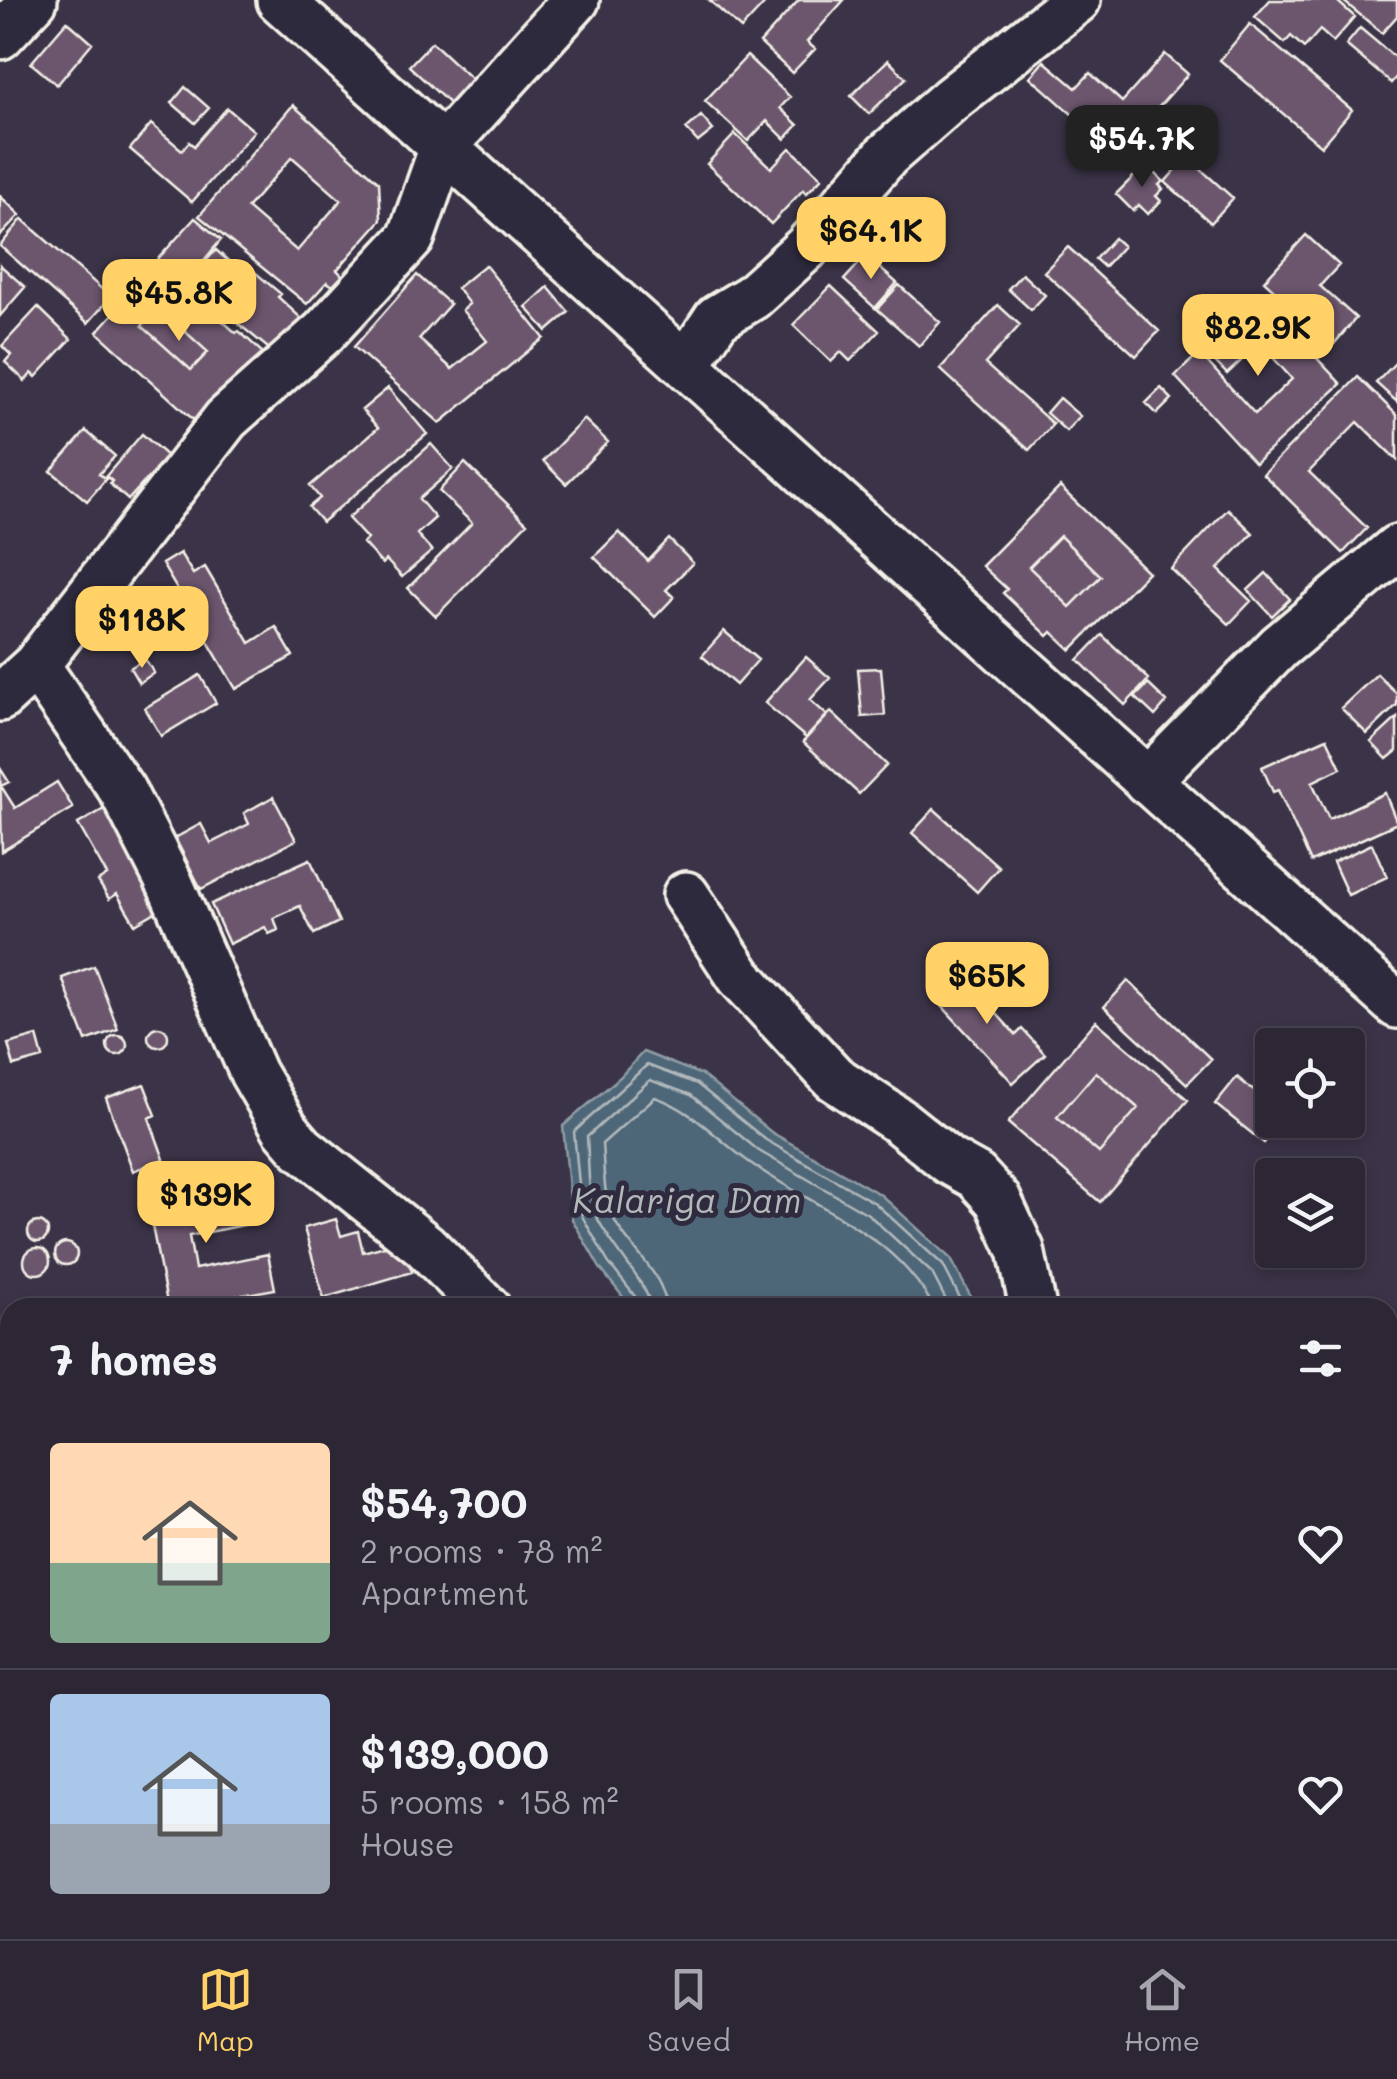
<!DOCTYPE html>
<meta charset="utf-8">
<style>
:root{--surface:#2c2635;--page:#342e3d;--text:#f1f3f6;--muted:#a6a5ad;--line:#484350;--accent:#ffd166}
body{margin:0;font-family:Mali,sans-serif;background:var(--page);color:var(--text);height:100vh;display:flex;flex-direction:column;font-size:38px;white-space:nowrap}
*{box-sizing:border-box;margin:0}
p{font-size:32px;color:var(--muted)}
.icon{flex:none;width:55px;height:55px;fill:none;stroke:currentColor;stroke-width:2;stroke-linecap:round;stroke-linejoin:round}
.map{position:relative;flex:1;overflow:hidden}
.drawer{position:absolute;left:0px;top:1298px;width:1398px;height:642px;display:flex;flex-direction:column;background:var(--surface);border-radius:30px 30px 0 0;box-shadow:0 5px 15px #0003,0 0 0 2px var(--line)}
.drawer>*{flex:none}
.fabs{position:absolute;left:1255px;top:1028px;display:grid;gap:20px}
.fabs a{display:grid;place-items:center;width:110px;height:110px;border-radius:10px;background:var(--surface);box-shadow:0 5px 15px #0003,0 0 0 2px var(--line);font-size:50px}
.price{position:absolute;translate:-50% -85px;padding:0 22px;border-radius:20px;background:var(--accent);color:#111;font-size:32px;line-height:65px;filter:drop-shadow(0 2px 5px #0008)}
.price::after{content:'';position:absolute;left:50%;top:60px;width:30px;height:22px;margin-left:-15px;background:inherit;clip-path:polygon(0 0,100% 0,50% 100%)}
.price.on{background:#222;color:#fff}
ul{padding:0;list-style:none}
li{display:flex;align-items:center;gap:30px;height:250px;padding:0 50px}
li+li{border-top:2px solid var(--line)}
li span{display:grid;place-items:center;flex:none;width:280px;height:200px;border-radius:10px;color:#555}
li>.icon{margin-inline-start:auto}
span .icon{width:120px;height:120px;fill:#fffc;stroke-width:1}
li b{font-size:42px}
h2{display:flex;justify-content:space-between;align-items:center;height:120px;padding:0 50px;font-size:42px}
.tab-bar{display:flex;justify-content:space-around;align-items:center;height:140px;border-top:2px solid var(--line);background:var(--surface);font-size:28px;color:var(--muted)}
.tab-bar a{display:grid;justify-items:center;gap:5px}
.tab-bar .on{color:var(--accent)}
.map>svg:first-child{display:block}
</style>
<div class="map">
<svg width="1397" height="1939" viewBox="0 0 1397 1939">
<rect width="100%" height="100%" fill="#3b3347"/>
<filter id="ink" filterUnits="userSpaceOnUse"><feTurbulence type="fractalNoise" baseFrequency=".01" numOctaves="2"/><feDisplacementMap in="SourceGraphic" scale="20" xChannelSelector="R" yChannelSelector="G"/><feConvolveMatrix kernelMatrix="1 2 1 2 8 2 1 2 1" color-interpolation-filters="sRGB"/></filter>
<g filter="url(#ink)">
<!-- water -->
<path fill="#4e6678" stroke="#909ea5" stroke-width="2.5" d="M643 1052 702 1075 771 1132 881 1195 951 1259 976 1307H631L600 1268 572 1219 563 1126 620 1077Z"/>
<g fill="none" stroke-linecap="round" stroke-linejoin="round">
<!-- shore -->
<path stroke="#b2b9bb" stroke-width="2.5" d="M638 1308 637 1299 608 1262 582 1216 574 1132 647 1065 697 1084 766 1140 875 1203 943 1265 965 1308
M651 1308C650 1286 607 1242 596 1215 587 1193 589 1161 587 1137L650 1080 691 1095 759 1151 868 1214 932 1273 950 1308
M666 1308C665 1269 620 1244 609 1207 603 1188 604 1164 602 1144L655 1097C693 1110 717 1139 749 1162 814 1208 895 1233 934 1308"/>
<!-- stream -->
<path stroke="#909ea5" stroke-width="10" d="M1382 1939 1397 1920"/>
</g>
<!-- building -->
<path fill="#6c576e" stroke="#f4f1e8" stroke-width="2.5" fill-rule="evenodd" d="M709 0H768L741 29Z
M799 0H844L807 42 815 49 792 73 760 43Z
M1270 0H1336L1355 17 1333 42 1320 30 1304 48 1291 36 1285 43 1255 17Z
M1342 0H1397V16L1382 33Z
M67 21 92 43 57 85 31 63Z
M1250 24 1352 110 1321 146 1220 60Z
M1360 28 1397 59V76L1391 83 1346 45Z
M432 42 478 85 455 109 409 66Z
M1165 54 1188 74 1117 154 1030 77 1044 61 1076 88 1090 73 1122 102Z
M747 56 790 97 780 108 798 125 785 139 767 121 748 141 705 101Z
M888 60 906 78 869 114 851 96Z
M185 87 209 108 195 123 172 103Z
M293 105 379 182 381 220 337 270 343 276 333 286 327 282 307 304 199 216ZM292 157 341 200 297 251 247 208Z
M227 108 254 131 192 202 130 149 151 124 182 150 189 142 194 146Z
M701 116 713 130 698 142 686 129Z
M735 134 771 168 790 148 822 178 806 194 803 190 771 224 707 164Z
M1187 157 1233 198 1211 223 1165 182Z
M1146 164 1163 181 1159 185 1163 189 1156 196 1161 201 1148 214 1139 205 1133 211 1116 194Z
M0 196 20 215 0 236Z
M195 218 221 240 184 284 156 261Z
M22 219 111 297 88 323 0 246Z
M1306 235 1339 265 1320 286 1356 318 1334 344 1264 281Z
M1114 238 1123 246 1104 267 1095 259Z
M1068 247 1159 331 1136 356 1044 272Z
M216 250 244 275 250 268 281 294 278 297 302 319 273 352 187 282Z
M866 256 897 283 875 308 844 280Z
M159 264 236 333 239 331 263 353 198 424 97 332ZM158 307 208 352 191 370 142 326Z
M0 265 25 287 0 316Z
M485 265 544 338 440 423 354 347 417 275 450 304 419 339 452 369 487 341 462 310 469 304 457 288Z
M1022 274 1045 295 1031 310 1008 289Z
M899 285 940 322 919 346 877 309Z
M831 286 879 331 850 361 841 352 831 362 793 325Z
M548 287 569 312 547 331 526 307Z
M1257 294 1341 384 1255 463 1175 376 1199 353 1255 414 1292 379 1260 343 1227 374 1200 346Z
M998 305 1020 325 985 364 1053 424 1029 450 940 369Z
M38 307 71 339 36 377 32 373 25 381 5 362 11 355 2 346Z
M158 307 208 352 191 370 142 326Z
M1397 361V402L1376 383Z
M1358 377 1397 415V460L1358 422 1309 472 1367 528 1343 553 1263 474Z
M388 388 427 434 322 522 309 507 320 498 310 486 378 428 362 410Z
M1161 388 1172 399 1157 414 1146 403Z
M1059 398 1080 416 1066 431 1046 413Z
M584 419 608 442 566 484 543 461Z
M86 431 115 456 99 474 106 479 87 501 51 471Z
M142 434 167 456 155 469 160 474 153 482 148 478 128 500 110 484 112 481 106 476Z
M431 444 453 469 419 499 435 518 417 534 432 551 402 577 386 560 382 564 363 543 367 539 348 518Z
M465 463 527 523 436 616 408 588 472 523 439 491Z
M1060 487 1148 572 1071 650 1052 632 1048 636 1003 593 1007 589 982 566ZM1060 536 1101 576 1070 607 1029 567Z
M1228 509 1253 533 1218 569 1251 601 1229 624 1171 569Z
M619 532 648 561 669 539 693 563 666 590 674 597 655 617 594 557Z
M1060 536 1101 576 1070 607 1029 567Z
M180 553 193 574 205 567 250 643 276 627 293 656 236 689 162 564Z
M1266 573 1290 599 1272 616 1248 590Z
M724 631 758 660 736 685 702 656Z
M1102 635 1149 679 1125 705 1078 660Z
M806 657 830 678 810 700 827 715 806 738 765 703Z
M145 659 154 673 139 683 130 668Z
M881 668 885 715 862 717 858 669Z
M1377 674 1397 694V705L1367 734 1341 708Z
M200 675 216 703 161 736 145 708Z
M1148 684 1167 702 1155 716 1135 697Z
M831 712 887 765 859 794 803 742Z
M1397 718V751L1387 759 1371 742Z
M1327 738 1341 768 1312 782 1329 819 1385 793 1397 823 1311 862 1278 790 1273 792 1262 767Z
M0 768 9 782 1 786 15 808 57 782 73 808 2 851Z
M273 797 296 840 201 889 175 838 201 824 211 843 249 824 244 813Z
M113 804 169 904 135 924 117 894 109 899 98 881 107 875 78 824Z
M934 809 999 867 977 892 912 833Z
M1372 844 1387 877 1348 895 1333 862Z
M310 859 339 922 314 934 300 906 274 918 278 930 269 934 265 927 229 944 211 904Z
M94 966 118 1029 86 1041 62 978Z
M956 969 1016 1035 1022 1029 1045 1054 1013 1083 930 993Z
M1128 981 1211 1059 1187 1084 1104 1007Z
M1096 1021 1188 1100 1100 1202 1008 1123ZM1096 1072 1138 1108 1099 1153 1057 1117Z
M148 1037a10 10 0 1 1 20 0a10 10 0 1 1-20 0Z
M107 1045a10 10 0 1 1 20 0a10 10 0 1 1-20 0Z
M37 1036 43 1058 14 1066 8 1044Z
M1096 1072 1138 1108 1099 1153 1057 1117Z
M1237 1077 1272 1106V1120H1282L1264 1143 1215 1104Z
M144 1084 156 1115 149 1118 164 1159 133 1171 106 1098Z
M177 1164 180 1181 145 1187 142 1170Z
M257 1185 264 1221 189 1236 195 1269 268 1254 275 1289 168 1308 147 1200 179 1194 180 1200Z
M336 1219 341 1236 358 1231 363 1252 403 1241 412 1272 324 1298 304 1228Z
M28 1232a10 10 0 1 1 20 0a10 10 0 1 1-20 0Z
M55 1254a11 11 0 1 1 22 0a11 11 0 1 1-22 0Z
M24 1261a13 13 0 1 1 26 0a13 13 0 1 1-26 0Z
M0 1481 10 1504V1516L0 1520Z
M1397 1527V1627L1388 1598V1531Z
M10 1546V1634L0 1639V1551Z
M10 1847V1930H63L49 1939H0V1853Z
M90 1930H113L119 1939H75Z
M300 1930H379L334 1939H302Z
M379 1930H393L394 1939H334Z
M393 1930H428L430 1939H394Z
M457 1930H564L565 1939H459Z
M933 1930H957L959 1939H890Z
M1023 1930H1073L1075 1939H1024Z"/>
<g fill="none" stroke-linecap="round" stroke-linejoin="round">
<!-- minor casing -->
<g stroke="#f4f1e8" stroke-width="52">
<path id="minor" d="M280 0 1397 1005
M0 36 34 0
M686 365 717 318 752 297 806 248 887 155 950 100 1077 0
M36 665 122 790 170 884 253 1073 285 1128 302 1148 424 1245 487 1308
M0 698 36 665 226 419 324 332 411 238 443 147 576 0
M1147 781 1279 647 1397 548
M686 895 740 977 834 1078 899 1121 949 1161 976 1176 998 1200 1021 1250 1033 1308
M1388 1357 1397 1353
M1173 1930 1174 1939
M794 1939 852 1930"/>
</g>
<!-- minor -->
<use href="#minor" stroke="#2f2a3d" stroke-width="45"/>
</g>
</g>
<g text-anchor="middle" stroke-width="10" stroke-linejoin="round" paint-order="stroke">
<!-- water labels -->
<g font-size="35" font-style="italic" fill="#b2b9bb" stroke="#2f2a3d">
<text x="687" y="1213">Kalariga Dam</text>
</g>
</g>
</svg>
<div class="fabs">
<a><svg class="icon" aria-label="locate" viewBox="0 0 24 24"><circle cx="12" cy="12" r="6"/><path d="M12 2v4M12 18v4M2 12h4M18 12h4"/></svg></a>
<a><svg class="icon" aria-label="layers" viewBox="0 0 24 24"><path d="M12 4l9 5-9 5-9-5zM3 14l9 5 9-5"/></svg></a>
</div>
<b class="price on" style="left:1142px;top:190px">$54.7K</b>
<b class="price" style="left:871px;top:282px">$64.1K</b>
<b class="price" style="left:179px;top:344px">$45.8K</b>
<b class="price" style="left:1258px;top:379px">$82.9K</b>
<b class="price" style="left:142px;top:671px">$118K</b>
<b class="price" style="left:987px;top:1027px">$65K</b>
<b class="price" style="left:206px;top:1246px">$139K</b>
<section class="drawer">
<h2>7 homes<svg class="icon" aria-label="filters" viewBox="0 0 24 24"><path d="M4 7h16M4 17h16"/><circle cx="9" cy="7" r="2"/><circle cx="15" cy="17" r="2"/></svg></h2>
<ul>
<li><span style="background:linear-gradient(#ffd9b3 60%,#7fa58c 0)"><svg class="icon" aria-label="home" viewBox="0 0 24 24"><path d="M3 11l9-7 9 7M6 9v11h12V9"/></svg></span><div><b>$54,700</b><p>2 rooms · 78 m²</p><p>Apartment</p></div><svg class="icon" aria-label="heart" viewBox="0 0 24 24"><path d="M12 20l-8-8c-3-5 5-10 8-4 3-6 11-1 8 4z"/></svg></li>
<li><span style="background:linear-gradient(#a9c7e8 65%,#9aa5b1 0)"><svg class="icon" aria-label="home" viewBox="0 0 24 24"><path d="M3 11l9-7 9 7M6 9v11h12V9"/></svg></span><div><b>$139,000</b><p>5 rooms · 158 m²</p><p>House</p></div><svg class="icon" aria-label="heart" viewBox="0 0 24 24"><path d="M12 20l-8-8c-3-5 5-10 8-4 3-6 11-1 8 4z"/></svg></li>
</ul>
</section>
</div>
<nav class="tab-bar">
<a class="on"><svg class="icon" aria-label="map" viewBox="0 0 24 24"><path d="M3 6l6-2 6 2 6-2v14l-6 2-6-2-6 2zM9 4v14M15 6v14"/></svg>Map</a>
<a><svg class="icon" aria-label="saved" viewBox="0 0 24 24"><path d="M7 4h10v16l-5-4-5 4z"/></svg>Saved</a>
<a><svg class="icon" aria-label="home" viewBox="0 0 24 24"><path d="M3 11l9-7 9 7M6 9v11h12V9"/></svg>Home</a>
</nav>
